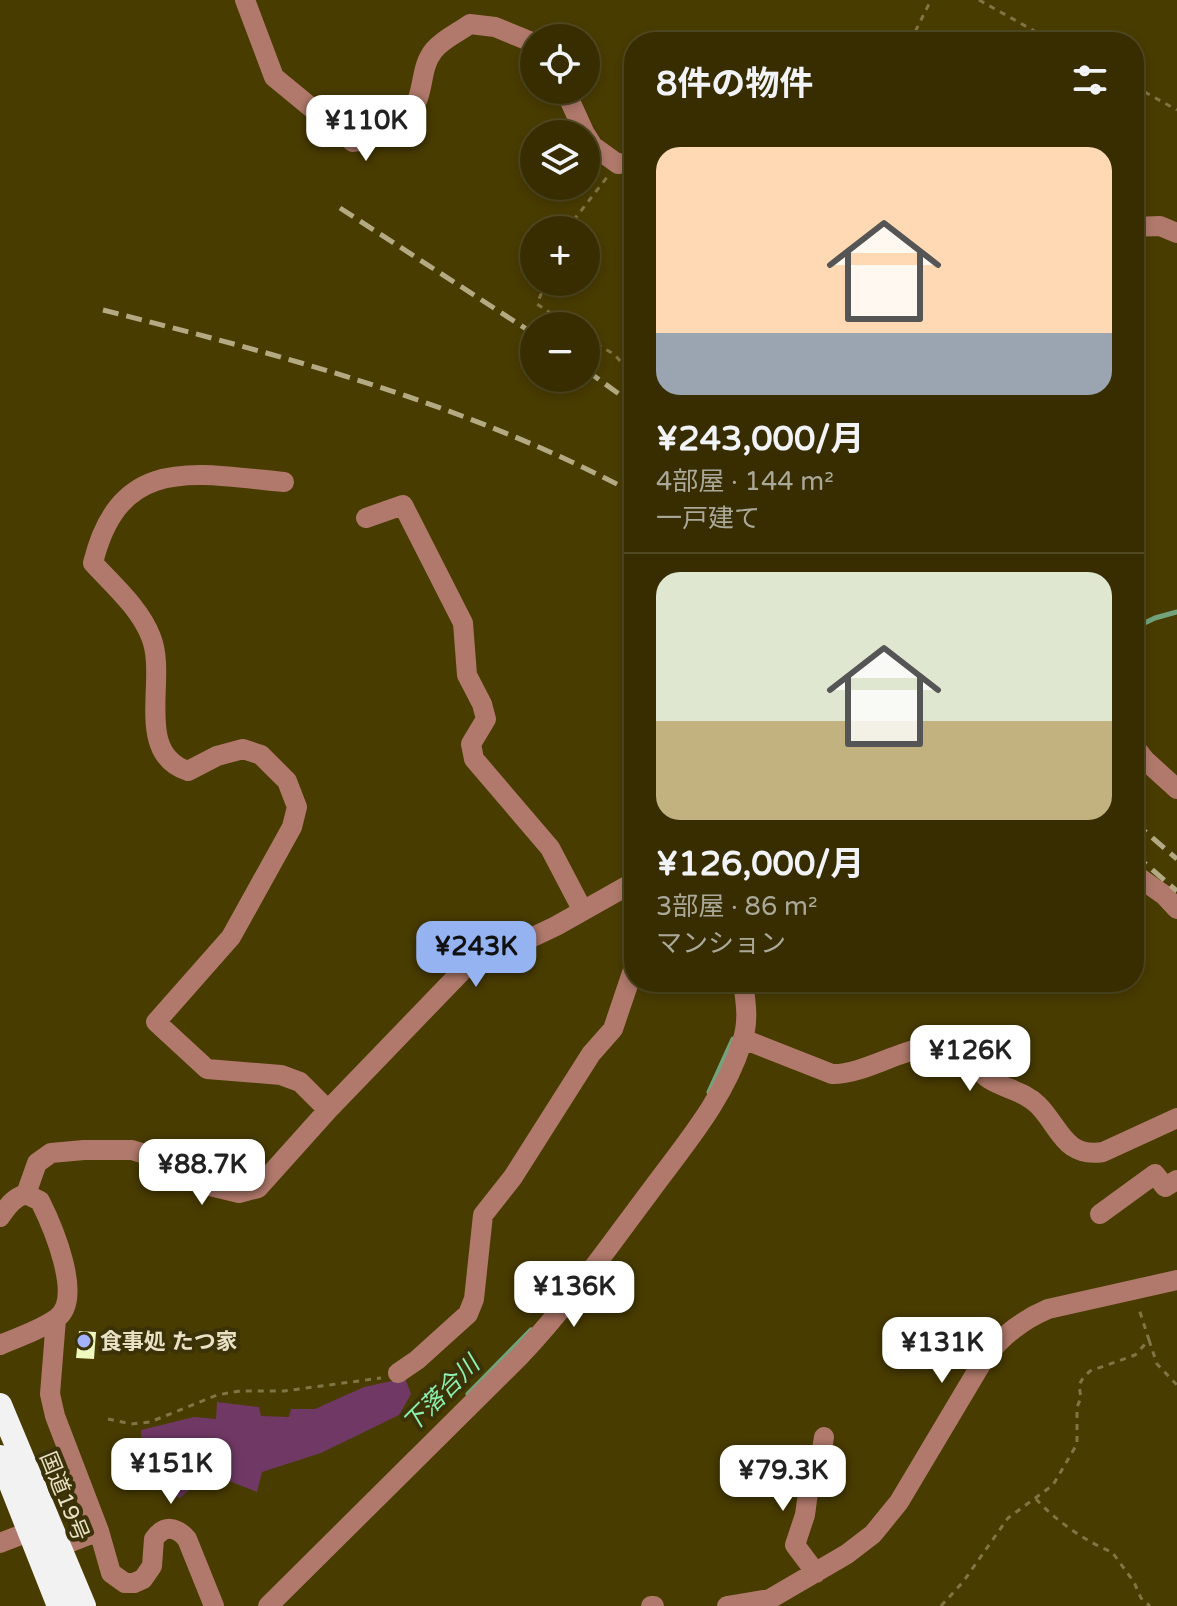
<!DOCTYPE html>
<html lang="ja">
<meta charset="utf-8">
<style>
:root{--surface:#372d00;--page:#3e350a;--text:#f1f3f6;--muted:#aaa899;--line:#514922;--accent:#95b2f1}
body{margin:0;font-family:"Varela Round","Noto Sans JP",sans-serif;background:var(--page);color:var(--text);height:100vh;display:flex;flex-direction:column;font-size:30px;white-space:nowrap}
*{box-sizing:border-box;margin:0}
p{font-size:26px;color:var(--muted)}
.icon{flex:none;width:44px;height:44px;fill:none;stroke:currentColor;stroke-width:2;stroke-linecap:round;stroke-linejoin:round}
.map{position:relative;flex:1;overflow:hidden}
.drawer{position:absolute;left:624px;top:32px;width:520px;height:960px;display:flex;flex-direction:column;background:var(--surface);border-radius:32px;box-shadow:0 4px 12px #0003,0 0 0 2px var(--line)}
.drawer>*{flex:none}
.fabs{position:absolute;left:520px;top:24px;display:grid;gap:16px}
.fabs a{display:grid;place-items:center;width:80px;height:80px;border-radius:50%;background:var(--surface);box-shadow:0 4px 12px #0003,0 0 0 2px var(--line);font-size:40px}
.price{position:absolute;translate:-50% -68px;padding:0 18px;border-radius:16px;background:#fff;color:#222;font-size:26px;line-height:52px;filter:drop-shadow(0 2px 4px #0008)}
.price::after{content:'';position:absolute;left:50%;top:48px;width:24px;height:18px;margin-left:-12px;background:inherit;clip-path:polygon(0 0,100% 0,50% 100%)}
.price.current{background:var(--accent);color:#111}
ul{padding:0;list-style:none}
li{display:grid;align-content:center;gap:16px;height:424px;padding:0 32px}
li+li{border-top:2px solid var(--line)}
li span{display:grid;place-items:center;height:248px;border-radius:24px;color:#555}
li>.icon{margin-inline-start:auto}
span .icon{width:144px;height:144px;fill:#fffc;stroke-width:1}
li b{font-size:34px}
h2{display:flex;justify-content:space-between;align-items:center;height:96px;padding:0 32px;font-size:34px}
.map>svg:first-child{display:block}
</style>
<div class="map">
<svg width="1177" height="1606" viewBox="0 0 1177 1606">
<rect width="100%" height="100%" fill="#493c00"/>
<!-- green -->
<path fill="#703965" d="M405 1378 411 1394 399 1415 321 1453 262 1472 257 1492 229 1481 198 1482 180 1498 152 1484 144 1475 111 1471 114 1457 142 1458 141 1430 194 1417 216 1419 217 1402 259 1407 261 1416 289 1417 291 1409H315L364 1387Z"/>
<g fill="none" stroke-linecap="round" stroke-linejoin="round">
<!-- stream -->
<path stroke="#72a37c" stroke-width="5" d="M1134 628 1155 618 1177 612
M709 1092 733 1039
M468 1394 531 1330"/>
</g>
<!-- building -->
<path fill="#eff8bf" d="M79 1331 96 1332 94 1359 76 1358Z"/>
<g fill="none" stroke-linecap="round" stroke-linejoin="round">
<!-- path -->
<path stroke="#807545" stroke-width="3" stroke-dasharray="6 6" stroke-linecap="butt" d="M979 0 1054 42
M910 42 931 0
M1134 86 1177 110
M566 230 608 176
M546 282 537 304 570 326
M586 337 615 355 634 377
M1149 1340 1157 1364 1177 1385
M108 1419 131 1424 150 1422 217 1395 240 1391H284L381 1378
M1036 1499C1055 1520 1086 1542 1112 1552L1134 1582 1141 1598 1150 1606
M941 1606 963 1582 1008 1518 1053 1485 1077 1444V1407L1081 1398 1079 1385 1083 1378 1090 1371 1135 1355 1149 1340 1138 1306"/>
<!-- minor -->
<path stroke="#b0796b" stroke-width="20" d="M245 0 274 77 353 142C377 140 410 122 418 98 424 81 422 65 434 50 443 39 459 32 470 24L495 27 534 43
M565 90 585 134
M586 135 593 146 618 164 634 162
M1134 227 1160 226 1177 233
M284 482C196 474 120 453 93 563 113 585 140 608 151 637 168 678 133 753 188 771L217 756 243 749 261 755 287 781 297 807 292 827 231 937 156 1022 207 1069 281 1075 300 1082 328 1110
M366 518 403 505 463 623 467 675 482 704 486 719 471 744 474 759 550 848 583 911
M1134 746 1145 760 1177 789
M1134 874 1164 895 1177 909
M743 1039 832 1074C871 1075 919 1034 957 1050 971 1056 976 1071 989 1079 1005 1089 1024 1091 1038 1105 1060 1127 1064 1158 1103 1152L1177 1118
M26 1194 37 1163 51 1153 84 1150H132L163 1160 206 1185 239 1193 258 1188 328 1110 463 970 556 926 634 882
M1100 1214 1155 1174 1165 1187 1177 1180
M0 1217C8 1206 13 1198 26 1194L40 1201C52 1225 84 1298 57 1318 41 1330 18 1337 0 1345
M56 1319 50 1394 55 1416 99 1531 111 1573 125 1583H134L143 1579 152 1566 154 1539C164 1525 176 1526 187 1539L214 1606
M398 1373 417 1360 468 1314 474 1299 483 1215 513 1177 591 1054 613 1029 634 967
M0 1543 31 1531
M58 1547 99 1531
M816 1573 795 1545 805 1515 809 1485 819 1468 824 1437
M268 1606 520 1356C568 1305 607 1249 649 1193 684 1145 724 1100 742 1042 749 1022 746 1003 743 982
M651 1606H654
M727 1606 770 1599 847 1554 873 1534 899 1502 986 1356C1004 1335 1022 1320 1048 1309L1177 1280"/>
<!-- highway -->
<path stroke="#f2f2f2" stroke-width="24" d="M0 1405 84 1606
M0 1457 59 1606"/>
<!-- rail -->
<path stroke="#b3aa83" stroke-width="5" stroke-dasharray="16 8" stroke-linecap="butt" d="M340 208 534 334
M103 310C285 356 467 404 634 493
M586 370 634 405
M1134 822 1177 859
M1134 854 1177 891"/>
</g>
<!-- markers -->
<circle fill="#a3b2fd" stroke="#3c3207" stroke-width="3" cx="84" cy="1341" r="8"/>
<g text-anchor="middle" stroke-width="8" stroke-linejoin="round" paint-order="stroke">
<!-- poi labels -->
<g font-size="22" font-weight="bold" fill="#e8e1c5" stroke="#3c3207" text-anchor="start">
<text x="100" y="1349">食事処 たつ家</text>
</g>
<!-- street labels -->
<g font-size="22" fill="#e8e1c5" stroke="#3c3207">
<text transform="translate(65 1496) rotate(68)" y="8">国道19号</text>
</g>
<!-- water labels -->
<g font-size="24" font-style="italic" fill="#8cf1b1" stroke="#3c3207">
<text transform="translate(441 1394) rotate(-45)" y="8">下落合川</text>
</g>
</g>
</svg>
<div class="fabs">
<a><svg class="icon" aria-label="locate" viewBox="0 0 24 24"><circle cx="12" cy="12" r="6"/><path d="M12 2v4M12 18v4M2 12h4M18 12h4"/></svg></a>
<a><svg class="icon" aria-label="layers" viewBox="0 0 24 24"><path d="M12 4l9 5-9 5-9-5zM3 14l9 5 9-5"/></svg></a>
<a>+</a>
<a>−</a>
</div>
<b class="price" style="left:366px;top:163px">¥110K</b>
<b class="price current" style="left:476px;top:989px">¥243K</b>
<b class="price" style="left:970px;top:1093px">¥126K</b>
<b class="price" style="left:202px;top:1207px">¥88.7K</b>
<b class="price" style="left:574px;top:1329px">¥136K</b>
<b class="price" style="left:942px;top:1385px">¥131K</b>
<b class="price" style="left:171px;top:1506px">¥151K</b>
<b class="price" style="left:783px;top:1513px">¥79.3K</b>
<section class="drawer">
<h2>8件の物件<svg class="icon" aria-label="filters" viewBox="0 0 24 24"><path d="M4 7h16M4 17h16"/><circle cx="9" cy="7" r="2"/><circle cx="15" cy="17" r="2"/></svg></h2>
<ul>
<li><span style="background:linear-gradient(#ffd9b3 75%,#9aa5b1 0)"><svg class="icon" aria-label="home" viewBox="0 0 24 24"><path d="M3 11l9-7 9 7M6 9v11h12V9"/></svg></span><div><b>¥243,000/月</b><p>4部屋 · 144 m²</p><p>一戸建て</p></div></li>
<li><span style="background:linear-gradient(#dfe7d0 60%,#c2b280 0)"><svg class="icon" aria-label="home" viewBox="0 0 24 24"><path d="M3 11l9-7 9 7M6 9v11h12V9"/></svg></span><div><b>¥126,000/月</b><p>3部屋 · 86 m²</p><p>マンション</p></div></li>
</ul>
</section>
</div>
